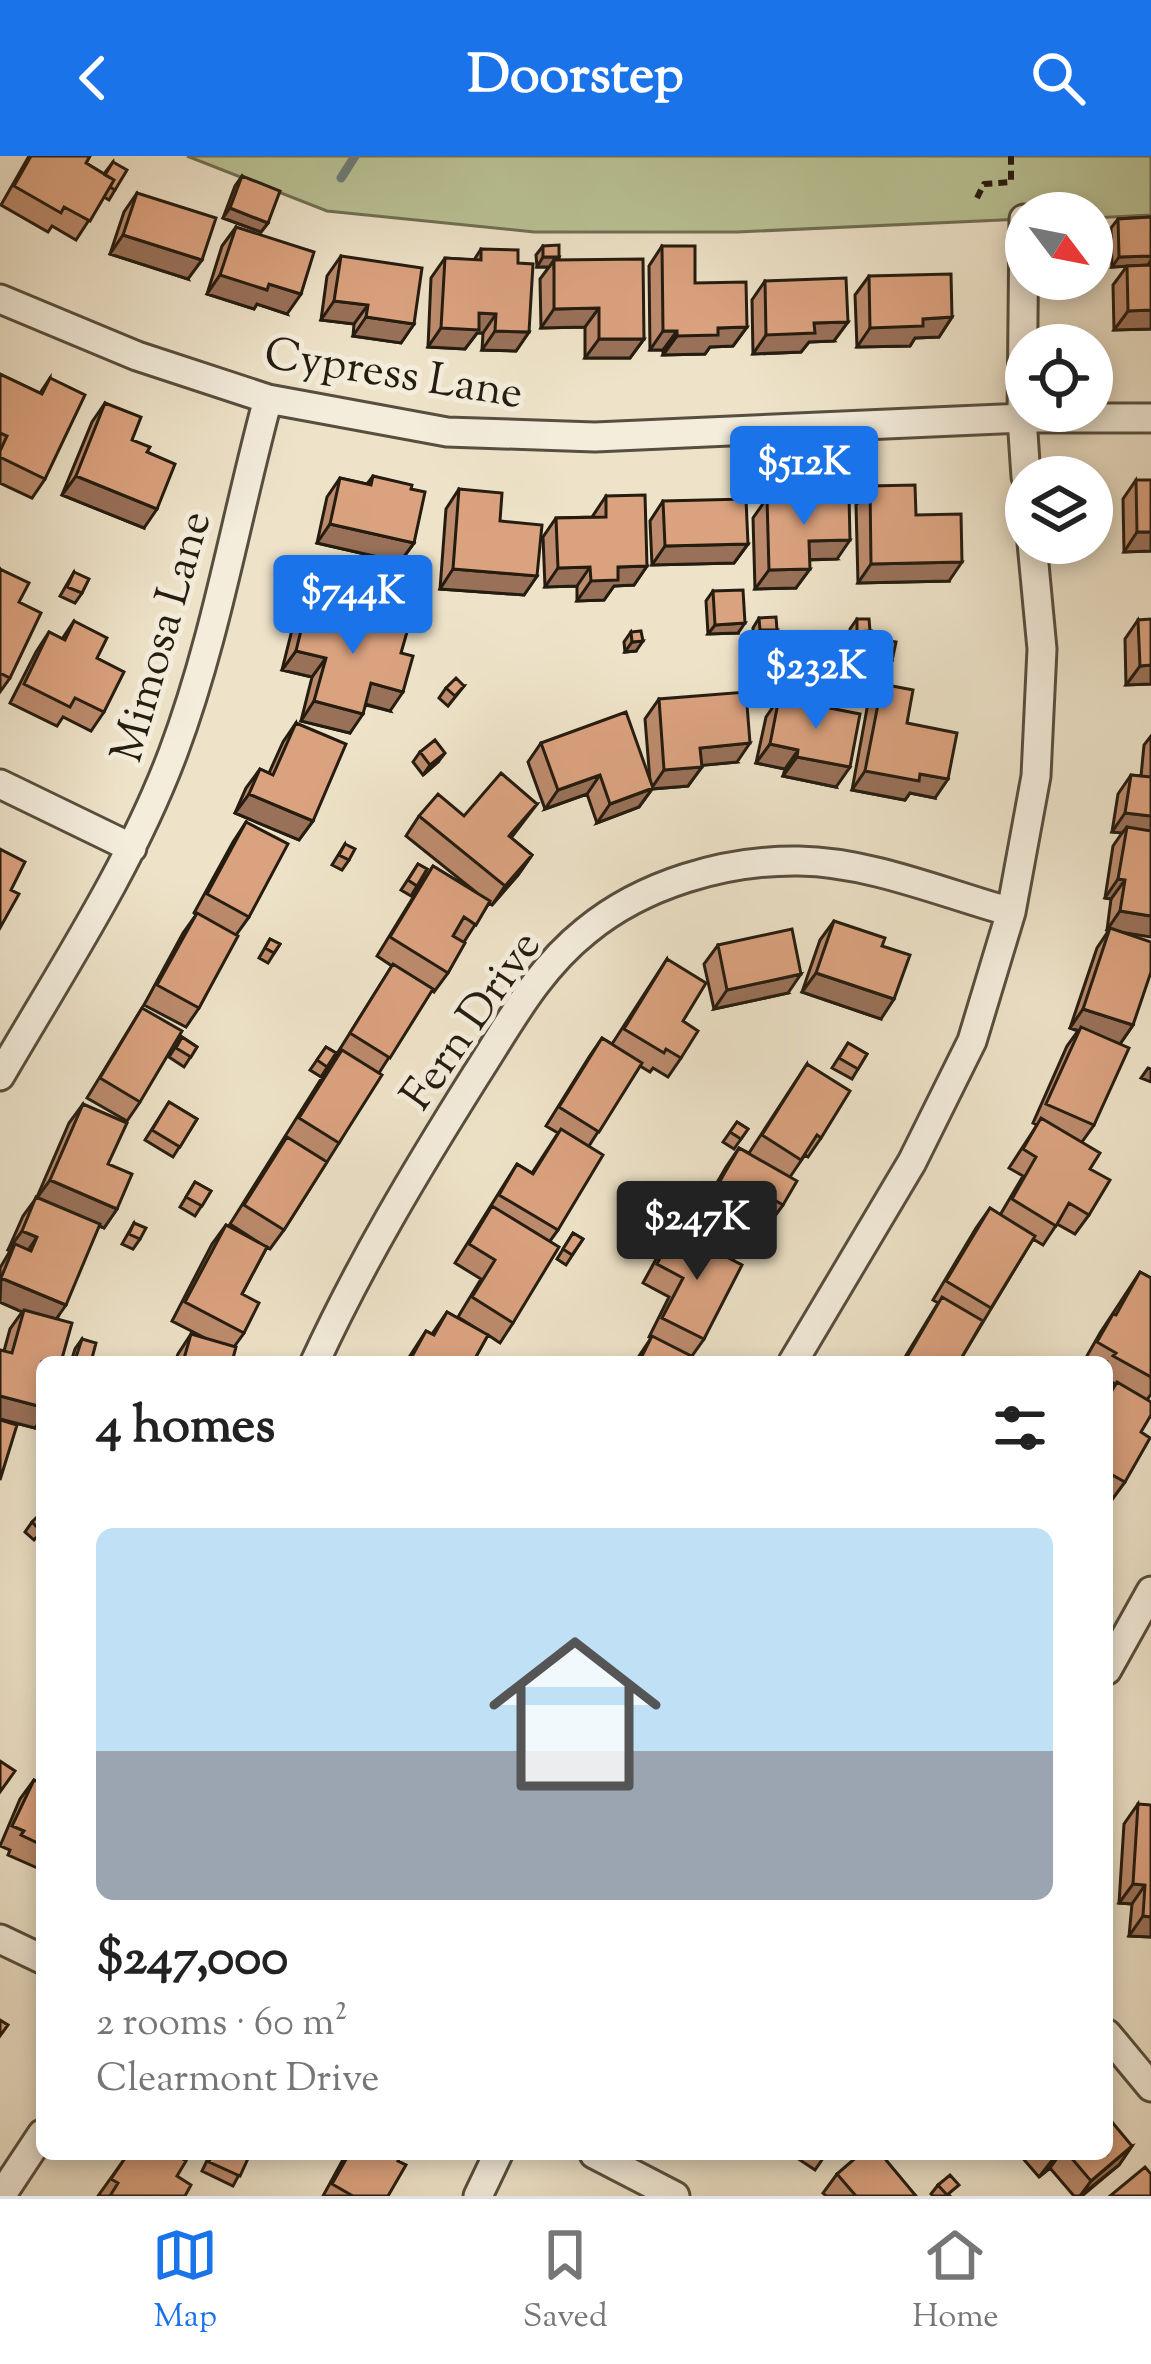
<!DOCTYPE html>
<meta charset="utf-8">
<style>
:root{--surface:#fff;--page:#f2f2f2;--text:#222;--muted:#767676;--line:#e0e0e0;--accent:#1a73e8}
body{margin:0;font-family:"Sorts Mill Goudy",serif;background:var(--page);color:var(--text);height:100vh;display:flex;flex-direction:column;font-size:45px;white-space:nowrap}
*{box-sizing:border-box;margin:0}
p{font-size:39px;color:var(--muted)}
.icon{flex:none;width:66px;height:66px;fill:none;stroke:currentColor;stroke-width:2;stroke-linecap:round;stroke-linejoin:round}
.map{position:relative;flex:1;overflow:hidden}
.details{position:absolute;left:36px;top:1200px;width:1077px;height:804px;display:flex;flex-direction:column;background:var(--surface);border-radius:18px;box-shadow:0 6px 18px #0003}
.details>*{flex:none}
.needle{width:78px;rotate:122deg}
.buttons{position:absolute;left:1005px;top:36px;display:grid;gap:24px}
.buttons a{display:grid;place-items:center;width:108px;height:108px;border-radius:50%;background:var(--surface);box-shadow:0 6px 18px #0003;font-size:60px}
.price{position:absolute;translate:-50% -102px;padding:0 27px;border-radius:12px;background:var(--accent);color:#fff;font-size:39px;line-height:78px;filter:drop-shadow(0 3px 6px #0008)}
.price::after{content:'';position:absolute;left:50%;top:72px;width:36px;height:27px;margin-left:-18px;background:inherit;clip-path:polygon(0 0,100% 0,50% 100%)}
.price.on{background:#222;color:#fff}
ul{padding:0;list-style:none}
li{display:grid;align-content:center;gap:24px;height:636px;padding:0 60px}
li span{display:grid;place-items:center;height:372px;border-radius:18px;color:#555}
li>.icon{margin-inline-start:auto}
span .icon{width:216px;height:216px;fill:#fffc;stroke-width:1}
li b{font-size:51px}
h2{display:flex;justify-content:space-between;align-items:center;height:144px;padding:0 60px;font-size:51px}
header{display:flex;justify-content:space-between;align-items:center;height:156px;padding:0 60px;background:var(--accent);color:#fff;font-size:54px;font-weight:700}
.dock{display:flex;justify-content:space-around;align-items:center;height:168px;border-top:3px solid var(--line);background:var(--surface);font-size:33px;color:var(--muted)}
.dock a{display:grid;justify-items:center;gap:6px}
.dock .on{color:var(--accent)}
.map>svg:first-child{display:block}
</style>
<header><svg class="icon" aria-label="back" viewBox="0 0 24 24"><path d="M15 5l-7 7 7 7"/></svg>Doorstep<svg class="icon" aria-label="search" viewBox="0 0 24 24"><circle cx="10" cy="10" r="6"/><path d="M15 15l6 6"/></svg></header>
<div class="map">
<svg width="1151" height="2040" viewBox="0 0 1151 2040">
<rect width="100%" height="100%" fill="#eee3c9"/>
<filter id="stains"><feTurbulence type="fractalNoise" baseFrequency=".00167" numOctaves="4"/><feColorMatrix values="0 0 0 0 .2 0 0 0 0 .09 0 0 0 0 .02 0 0 0 .5 -.17"/></filter>
<radialGradient id="worn" r=".72"><stop offset=".6" stop-color="#630" stop-opacity="0"/><stop offset="1" stop-color="#630" stop-opacity=".3"/></radialGradient>
<!-- green -->
<path fill="#bac396" stroke="#707053" stroke-width="3" d="M187 0H1151V59L1092 62V57H1026V63L737 76H534L327 55Z"/>
<g fill="none" stroke-linecap="round" stroke-linejoin="round">
<!-- stream -->
<path stroke="#6c7d78" stroke-width="9" d="M341 22 355 0"/>
<!-- street casing -->
<g stroke="#574e3e" stroke-width="33">
<path id="street" d="M1024 63 1022 262 1026 321
M0 143 137 200 268 243 447 276 595 281 1022 262H1151
M0 628 132 692
M0 920C61 815 130 711 173 597 216 483 236 361 268 243
M315 1206C361 1106 417 1013 476 919 509 868 537 814 586 775 643 728 725 704 799 705 870 706 943 737 1011 756
M793 1206 912 1006 972 885 1011 756 1036 620 1042 493 1032 387
M1107 1514 1151 1435
M0 1783 42 1803
M1107 1878 1151 1931
M594 1998 675 2040
M1 2040 42 1978
M478 2040 498 1998"/>
</g>
<!-- path -->
<path stroke="#251c10" stroke-width="6" stroke-dasharray="9 6" stroke-linecap="butt" d="M977 42 984 28 1011 26V0"/>
<!-- street -->
<use href="#street" stroke="#f4eddc" stroke-width="27"/>
</g>
<!-- wall -->
<path fill="#bc8b6d" stroke="#251c10" stroke-width="3" d="M29 0H90L86 7 104 18 113 6 115 34 109 44 104 41 76 84 52 70 48 76 1 49Z
M242 20 268 67 261 76 223 62 235 30Z
M137 37 188 123 110 98 124 56Z
M1151 61V104L1148 109 1112 111 1111 72 1118 63Z
M236 71 287 158 257 148 254 153 207 138 222 90Z
M543 90 644 183 630 202H585V171L541 172 540 123 549 111H537L536 99Z
M662 90 695 127 747 171 733 190 710 191 705 198 663 199V194H650L649 110Z
M481 93 518 107 529 176 516 195 482 194 483 177H477L465 193 428 191 431 122 445 102 474 104Z
M341 100 414 168 401 187 353 180 354 168 321 164 327 120Z
M1151 109V173L1114 174 1113 129 1127 110Z
M869 120 952 161 939 181 915 182 910 190 857 191 855 139Z
M765 125 834 185 809 186 801 196 753 198 752 144Z
M0 218 40 237 50 222 45 323 32 342 0 327Z
M105 247 132 284 147 296 144 372 62 339 92 266Z
M373 320 411 333 414 387 400 406 317 387 327 341 340 322 367 328Z
M1136 324 1151 395 1124 396 1123 343Z
M870 330 916 359 949 425 858 427 856 349Z
M459 333 500 365 537 420 524 439 440 433 446 353Z
M606 340 647 410 634 429 614 430 604 444 577 445V430L545 431 543 381 556 362 592 361Z
M767 342 837 403 810 404 796 432 755 433 753 362Z
M663 345 748 388 734 407 652 409 650 365Z
M0 413 19 446 10 522 0 536Z
M74 416 82 437 75 447 60 440Z
M713 435 738 477 708 478 706 445Z
M307 450 390 555 366 549 350 577 301 565 312 521 282 514 293 470Z
M759 462 777 474 770 483 753 484V472Z
M857 463 870 475 863 485H851L850 473Z
M1138 464 1151 528 1126 529 1125 483Z
M74 465 97 502 104 556 91 575 63 561 57 570 10 547 36 496 49 476 62 483Z
M631 476 636 495 625 496 624 486Z
M884 484 885 515 872 512 877 493Z
M863 486 867 506H856V495Z
M882 528 907 567 935 642 910 637 905 644 852 634 868 547Z
M464 530 448 550 439 542 446 532Z
M779 542 836 631 783 620 785 613 756 607 766 561Z
M659 543 737 606 702 609 688 630 652 633 639 651 597 667 587 638 545 653 528 606 541 587 650 625 645 563Z
M296 567 313 665 299 684 235 657 246 632 260 613 269 617 283 586Z
M1151 580V780L1122 776 1133 869 1120 888 1094 969 1082 986 1090 1013 1089 1059 1075 1078 1057 1068 1043 1089 1033 1083 959 1206H902L938 1147 933 1144 976 1072 990 1052 1000 1059 1023 1020 1009 1012 1037 969 1033 967 1067 890 1078 875 1070 872 1097 792 1109 774H1107L1111 743 1105 742 1113 690 1122 677 1112 676 1118 638 1131 619 1141 620 1144 589Z
M420 596 438 606 423 619 413 606Z
M537 648 511 682 532 699 518 719 492 749 489 747 464 786 448 817 434 836 432 834 379 917 339 987 284 1074 270 1093 267 1091 242 1138 244 1177 234 1191 232 1206H175L178 1198 191 1178 205 1182 172 1165 212 1088 226 1069 261 1088 230 1068 392 810 377 800 420 730 433 710 477 737 406 680 419 660H464Z
M246 666 249 761 236 779 199 852 186 871 144 849 183 777 196 759 194 757 233 686Z
M345 688 349 704 342 714 332 709Z
M418 708 427 713 411 740 401 734Z
M834 765 882 790 881 863 802 836 820 784Z
M270 783 280 788 268 807 259 802Z
M718 789 788 837 714 853 704 808Z
M667 803 683 865 681 902 668 921 653 912 650 916 640 910 589 990 558 1074 550 1085 513 1167 500 1187 488 1179 473 1206H406L426 1175 432 1178 447 1156 487 1179 458 1161 481 1123 455 1107 517 1008 532 1017 558 977 546 970 589 901 602 882 612 888Z
M142 852 140 946 127 965 87 942Z
M182 881 197 891 184 911 169 901Z
M848 887 867 898 852 923 832 912Z
M326 891 336 897 321 921 310 914Z
M807 908 821 982 808 1001 805 999 790 1021 783 1049 769 1068 759 1062 733 1104 704 1183 692 1200 698 1206H635L651 1182 649 1181 669 1141 643 1127 661 1094 674 1074 686 1080 726 1011 739 992 749 997Z
M169 946 197 963 173 1001 145 984Z
M83 948 108 1008 117 1053 104 1072 99 1070 57 1163 42 1206V1263L35 1272 0 1263V1194L4 1195 10 1173 22 1156 0 1146V1112L10 1095 8 1094 23 1060 37 1041 69 967Z
M737 966 748 973 734 993 723 986Z
M195 1026 211 1035 195 1060 180 1051Z
M134 1067 140 1083 133 1093 122 1088Z
M642 1067 647 1084 640 1094 629 1088Z
M573 1077 583 1083 566 1109 557 1103Z
M1140 1116 1151 1122V1238L1147 1244 1141 1276 1125 1326 1111 1345 1107 1343V1240L1115 1228 1107 1223V1206L1084 1205 1100 1177Z
M82 1183 90 1206H71L75 1193Z
M42 1359V1375L34 1384 25 1376 32 1366Z
M34 1624 42 1628V1714L8 1699 10 1694 0 1690 20 1643Z
M1138 1648 1151 1781 1129 1780 1132 1748 1119 1747 1124 1668Z
M1132 1990 1119 2009 1082 2040H1074L1050 2012 1039 2021 1019 1998H1107Z
M128 1998 177 2020 185 2040H98Z
M210 1998H250L233 2030 202 2015Z
M346 1998H402L398 2005 388 2040H323Z
M791 1998H826L815 2014Z
M837 2018 916 2040H826L823 2037Z
M938 2029 950 2040H933L931 2038Z"/>
<!-- shaded-wall -->
<path fill="#997159" stroke="#251c10" stroke-width="3" d="M230 52 268 67 261 76 223 62Z
M123 79 202 104 188 123 110 98Z
M1151 100V104L1148 109 1112 111 1119 101Z
M543 101H559L554 109V104L549 111H537Z
M220 119 269 128 301 138 287 158 257 148 254 153 207 138Z
M334 145 368 149 354 168 321 164Z
M599 152 585 171 541 172 554 153Z
M1151 154V173L1114 174 1128 155Z
M479 157 496 158 483 177H477L465 193 428 191 441 172Z
M366 161 414 168 401 187 353 180Z
M952 161 939 181 915 182 910 190 857 191 870 172 923 163Z
M848 166 834 185 809 186 801 196 753 198 766 179 814 167Z
M747 171 733 190 710 191 705 198 663 199 677 180 718 172Z
M495 175 529 176 516 195 482 194Z
M663 175H677L663 194H650Z
M599 183H644L630 202H585Z
M76 320 157 353 144 372 62 339Z
M330 368 414 387 400 406 317 387Z
M1137 376H1151V395L1124 396Z
M850 384 837 403 795 404 809 385Z
M748 388 734 407 652 409 665 390Z
M962 406 949 425 858 427 871 408Z
M647 410 634 429 614 430 604 444 577 445 591 425 618 411Z
M590 411 577 430 545 431 558 412Z
M453 413 537 420 524 439 440 433Z
M810 413 796 432 755 433 769 414Z
M745 467 738 477 708 478 715 469Z
M760 474H777L770 483 753 484Z
M870 475 863 485H851L857 476Z
M643 485 636 495 625 496 632 486Z
M296 495 326 502 312 521 282 514Z
M863 496 874 497 867 506H856Z
M879 502 892 505 885 515 872 512Z
M1151 509V528L1126 529 1140 510Z
M371 527 403 536 390 555 358 546Z
M314 545 363 558 350 577 301 565Z
M750 587 737 606 686 611 700 592Z
M770 588 798 594 785 613 756 607Z
M445 597 438 606 423 619 430 609Z
M797 601 850 611 836 631 783 620Z
M702 611 688 630 652 633 639 651 597 667 610 648 651 633 664 614Z
M865 615 920 618 948 623 935 642 910 637 905 644 852 634Z
M600 619 587 638 545 653 558 634Z
M249 638 313 665 299 684 235 657Z
M1125 657 1151 660V681L1127 671 1122 677 1112 676Z
M532 699 518 719 492 749 505 730Z
M1118 723 1125 724 1111 743 1105 742Z
M1120 755 1151 760V781L1107 774Z
M816 817 894 843 881 863 802 836Z
M801 818 788 837 714 853 727 834Z
M1083 853 1133 869 1120 888 1070 872Z
M1148 912 1151 913V926L1141 922Z
M50 1024 117 1053 104 1072 36 1043Z
M22 1075 37 1081 24 1100 15 1088 10 1095 8 1094Z
M1 1122 66 1149 52 1169 0 1146Z
M0 1240 42 1251V1263L35 1272 0 1263Z
M1133 1728 1145 1729 1132 1748 1119 1747Z
M1143 1760 1151 1761V1781L1129 1780Z
M1132 1990 1119 2009 1080 2040 1091 2025Z
M1057 1998H1060L1050 2012 1039 2021Z"/>
<!-- building -->
<path fill="#dba27f" stroke="#251c10" stroke-width="3" d="M31 0H90L86 7 114 24 90 65 64 51 61 57 14 30Z
M113 6 127 14 115 34 110 31 114 24 105 19Z
M242 20 280 35 268 67 230 52Z
M137 37 216 62 202 104 123 79Z
M1151 61V100L1119 101 1118 63Z
M236 71 314 96 301 138 269 128 267 134 220 119Z
M559 89V101H543V90Z
M662 90H695V127L746 126 747 171 718 172V179L677 180V175H663Z
M481 93 518 94V107L533 108 529 176 495 175 496 158 479 157V174L441 172 445 102 481 104Z
M341 100 422 112 414 168 366 161 368 149 334 145Z
M643 103 644 183H599V152L554 153V104Z
M1151 109V154L1128 155 1127 110Z
M951 118 952 161 923 163V170L870 172 869 120Z
M846 122 848 166 814 167 815 177 766 179 765 125Z
M0 218 42 238 50 222 85 239 45 323 0 301V295L7 280 0 277Z
M105 247 141 261 132 284 150 291 147 296 175 308 157 353 76 320Z
M373 320 412 329 411 333 425 336 414 387 330 368 340 322 371 329Z
M1136 324H1151V376H1137Z
M915 329 916 359 961 358 962 406 871 408 870 330Z
M459 333 502 337 500 365 542 369 537 420 453 413Z
M645 339 647 410 618 411V424L591 425 590 411 558 412 556 362 606 361V340Z
M849 339 850 384 809 385 810 413 769 414 767 342Z
M746 343 748 388 665 390 663 345Z
M0 413 29 427 19 446 41 457 10 522 0 517Z
M74 416 89 423 82 437 67 431Z
M743 434 745 467 715 469 713 435Z
M307 450 407 476 401 497 413 500 403 536 371 527 363 558 314 545 326 502 296 495Z
M776 461 777 474H760L759 462Z
M857 463H869L870 475 857 476Z
M1151 463V509L1140 510 1138 464Z
M74 465 107 482 97 502 124 516 104 556 75 542 70 551 24 528 49 476 65 484Z
M641 475 643 485 632 486 631 476Z
M884 484 896 486 892 505 879 502Z
M863 486H874V497L863 496Z
M456 522 464 530 455 540 446 532Z
M882 528 913 534 907 567 957 577 948 623 920 618 919 625 865 615Z
M746 536 750 587 700 592 702 611 664 614 659 543Z
M779 542 860 558 850 611 797 601 798 594 770 588Z
M626 556 653 632 610 648 600 619 558 634 541 587Z
M296 567 346 588 313 665 249 638 260 613 273 619Z
M435 584 445 597 430 609 420 596Z
M501 617 537 648 509 680 532 699 505 730 419 660 438 638 464 660Z
M1131 619 1151 621V660L1125 657Z
M246 666 288 688 249 761 207 738Z
M1127 671 1151 675V760L1120 755 1125 724 1118 723Z
M345 688 355 693 349 704 339 699Z
M0 693 25 706 11 734 19 738 0 772Z
M418 708 427 713 417 730 408 724Z
M433 710 490 745 476 769 464 761 453 780 465 787 448 817 390 781Z
M197 757 238 780 199 852 157 829Z
M834 765 885 782 882 790 910 799 894 843 816 817Z
M1110 772 1151 786V816L1133 869 1083 853Z
M792 773 801 818 727 834 718 789Z
M270 783 280 788 274 797 265 792Z
M667 803 706 827 683 865 698 875 681 902 666 893 664 897 624 873Z
M393 808 433 833 390 902 350 877Z
M142 852 182 875 140 946 100 922Z
M1081 871 1129 892 1094 969 1046 948Z
M182 881 197 891 191 901 176 892Z
M602 882 642 907 599 976 559 951Z
M848 887 867 898 858 913 839 902Z
M326 891 336 897 327 911 317 904Z
M342 894 382 919 339 987 299 962Z
M807 908 850 935 821 982 817 979 801 1004 762 979Z
M169 946 197 963 180 991 152 974Z
M83 948 127 967 108 1008 132 1018 117 1053 50 1024Z
M1041 962 1100 997 1090 1013 1110 1024 1089 1059 1069 1047 1056 1070 1012 1043 1036 1001 1023 993Z
M737 966 748 973 741 983 730 976Z
M561 973 603 999 558 1074 499 1039 517 1008 533 1018Z
M287 981 327 1006 284 1074 244 1049Z
M739 992 797 1025 783 1049 771 1042 742 1091 697 1065Z
M195 1026 211 1035 202 1050 186 1041Z
M36 1041 100 1068 66 1149 1 1122 15 1088 31 1095 37 1081 22 1075Z
M492 1050 559 1091 513 1167 472 1141 495 1104 469 1088Z
M990 1052 1035 1080 991 1152 946 1125Z
M134 1067 146 1072 140 1083 129 1078Z
M642 1067 653 1073 647 1084 636 1078Z
M226 1069 267 1091 242 1138 259 1147 244 1177 185 1146Z
M674 1074 742 1109 704 1183 662 1162 683 1122 657 1108Z
M573 1077 583 1083 572 1099 563 1093Z
M1140 1116 1151 1122V1221L1113 1200 1116 1197 1097 1186 1113 1158 1116 1159Z
M942 1141 983 1165 959 1206H904Z
M24 1154 72 1167 61 1206H42V1251L0 1240V1194L12 1197Z
M447 1156 488 1179 473 1206H409L426 1175 434 1179Z
M191 1178 236 1191 232 1206H183Z
M652 1180 699 1204 698 1206H639Z
M82 1183 96 1187 91 1206 76 1201Z
M1117 1226 1151 1246V1259L1141 1276 1150 1282 1125 1326 1107 1316V1243Z
M0 1264 17 1269 0 1324Z
M40 1358 42 1359 40 1374 32 1366Z
M0 1605 15 1615 0 1636Z
M34 1624 42 1628V1689L21 1679 24 1675 12 1670Z
M1138 1648 1151 1649V1761L1143 1760 1145 1729 1133 1728Z
M0 1864 8 1869 0 1880Z
M1107 1960 1132 1990 1091 2025 1068 1998H1107Z
M128 1998H175L186 2005 177 2020 191 2029 185 2040H110L118 2027 111 2023Z
M212 1998H250L240 2020 209 2006Z
M349 1998H402L398 2005 406 2009 388 2040H353L332 2028Z
M860 1998H881L916 2040H856L837 2018Z
M1145 2011 1151 2018V2040H1110Z
M950 2019 959 2029 947 2039 938 2029Z"/>
<g text-anchor="middle" stroke-width="10" stroke-linejoin="round" paint-order="stroke">
<!-- street labels -->
<g font-size="45" fill="#251c10" stroke="#f4eddc">
<text transform="translate(394 215) rotate(9)" y="16">Cypress Lane</text>
<text transform="translate(159 480) rotate(-74)" y="16">Mimosa Lane</text>
<text transform="translate(469 863) rotate(-55)" y="16">Fern Drive</text>
</g>
</g>
<rect width="100%" height="100%" filter="url(#stains)"/>
<rect width="100%" height="100%" fill="url(#worn)"/>
</svg>
<div class="buttons">
<a><svg class="needle" viewBox="-14 -14 28 28"><path d="M0-13l5 13h-10z" fill="#e53935"/><path d="M0 13l5-13h-10z" fill="#767676"/></svg></a>
<a><svg class="icon" aria-label="locate" viewBox="0 0 24 24"><circle cx="12" cy="12" r="6"/><path d="M12 2v4M12 18v4M2 12h4M18 12h4"/></svg></a>
<a><svg class="icon" aria-label="layers" viewBox="0 0 24 24"><path d="M12 4l9 5-9 5-9-5zM3 14l9 5 9-5"/></svg></a>
</div>
<b class="price" style="left:804px;top:372px">$512K</b>
<b class="price" style="left:353px;top:501px">$744K</b>
<b class="price" style="left:816px;top:576px">$232K</b>
<b class="price on" style="left:697px;top:1127px">$247K</b>
<section class="details">
<h2>4 homes<svg class="icon" aria-label="filters" viewBox="0 0 24 24"><path d="M4 7h16M4 17h16"/><circle cx="9" cy="7" r="2"/><circle cx="15" cy="17" r="2"/></svg></h2>
<ul>
<li><span style="background:linear-gradient(#bfe0f5 60%,#9aa5b1 0)"><svg class="icon" aria-label="home" viewBox="0 0 24 24"><path d="M3 11l9-7 9 7M6 9v11h12V9"/></svg></span><div><b>$247,000</b><p>2 rooms · 60 m²</p><p>Clearmont Drive</p></div></li>
</ul>
</section>
</div>
<nav class="dock">
<a class="on"><svg class="icon" aria-label="map" viewBox="0 0 24 24"><path d="M3 6l6-2 6 2 6-2v14l-6 2-6-2-6 2zM9 4v14M15 6v14"/></svg>Map</a>
<a><svg class="icon" aria-label="saved" viewBox="0 0 24 24"><path d="M7 4h10v16l-5-4-5 4z"/></svg>Saved</a>
<a><svg class="icon" aria-label="home" viewBox="0 0 24 24"><path d="M3 11l9-7 9 7M6 9v11h12V9"/></svg>Home</a>
</nav>
